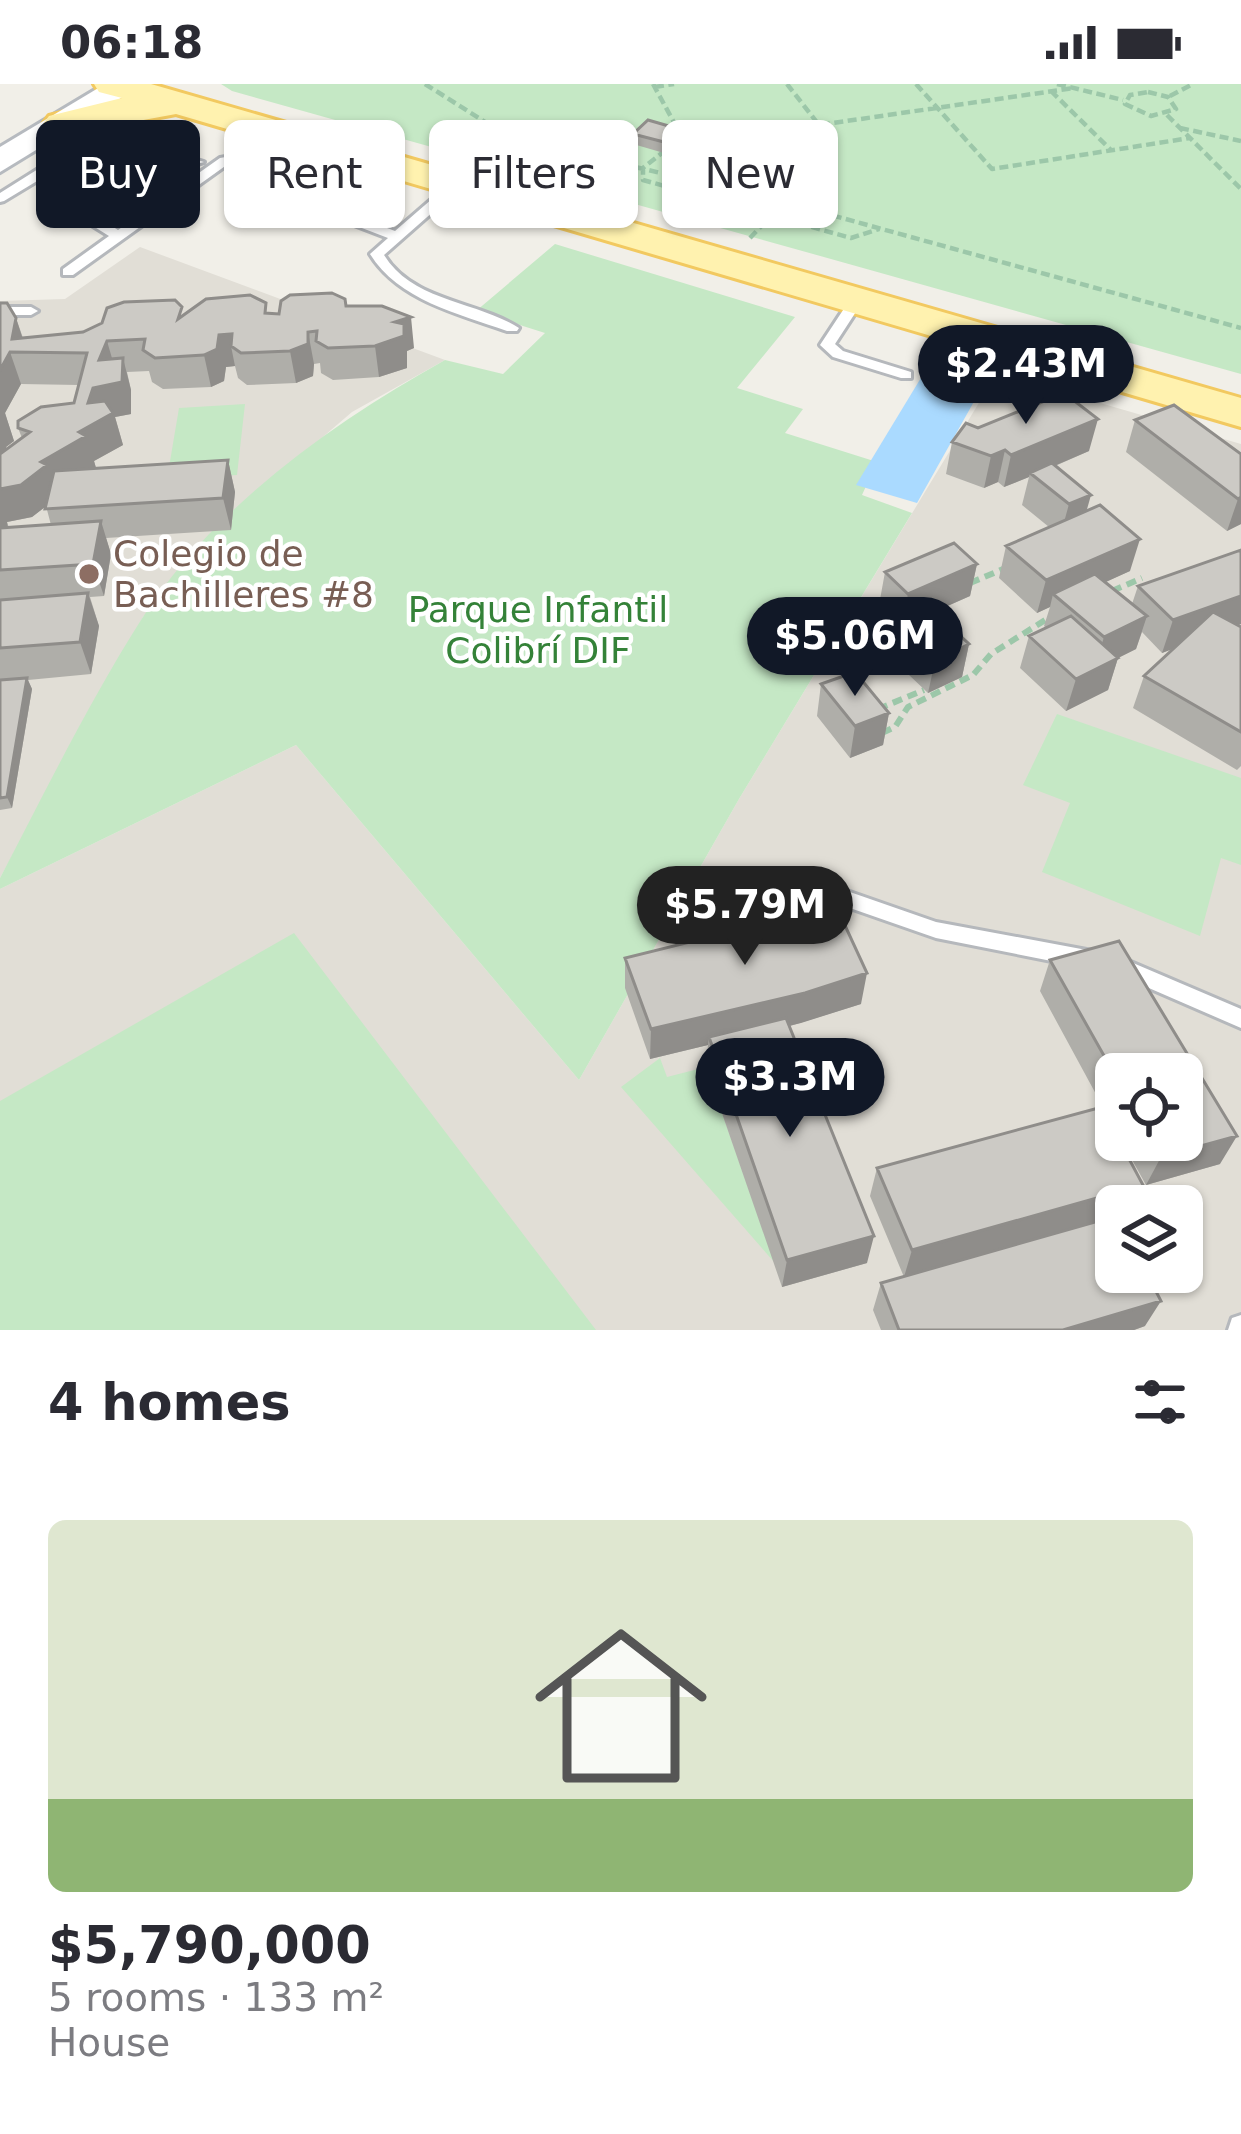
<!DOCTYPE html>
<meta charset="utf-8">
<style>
:root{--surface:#fff;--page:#f7f7f7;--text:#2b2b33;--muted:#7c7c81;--accent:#111827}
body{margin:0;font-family:"DejaVu Sans",sans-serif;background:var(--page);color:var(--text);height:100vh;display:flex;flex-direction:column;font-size:45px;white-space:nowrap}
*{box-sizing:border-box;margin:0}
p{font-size:39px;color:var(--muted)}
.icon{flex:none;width:66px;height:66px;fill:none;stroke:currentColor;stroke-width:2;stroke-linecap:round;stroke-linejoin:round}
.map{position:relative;height:1246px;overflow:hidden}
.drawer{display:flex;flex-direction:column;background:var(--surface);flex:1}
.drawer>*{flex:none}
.hud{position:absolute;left:36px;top:36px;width:1170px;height:108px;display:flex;gap:24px}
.tools{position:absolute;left:1095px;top:969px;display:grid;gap:24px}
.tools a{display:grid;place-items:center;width:108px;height:108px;border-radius:18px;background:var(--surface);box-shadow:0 3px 9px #0004;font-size:60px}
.price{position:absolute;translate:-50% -102px;padding:0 27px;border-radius:42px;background:var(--accent);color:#fff;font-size:39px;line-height:78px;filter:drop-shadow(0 3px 6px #0008)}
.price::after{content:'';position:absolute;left:50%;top:72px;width:36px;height:27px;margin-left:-18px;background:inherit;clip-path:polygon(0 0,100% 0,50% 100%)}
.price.on{background:#222;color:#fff}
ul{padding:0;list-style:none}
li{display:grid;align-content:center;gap:24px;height:636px;padding:0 48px}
li span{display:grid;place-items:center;height:372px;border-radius:18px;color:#555}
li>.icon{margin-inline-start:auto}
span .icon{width:216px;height:216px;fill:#fffc;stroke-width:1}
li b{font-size:51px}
h2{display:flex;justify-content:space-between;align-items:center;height:144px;padding:0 48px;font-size:51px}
.chip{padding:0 42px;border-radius:18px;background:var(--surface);box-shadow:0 3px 9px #0004;font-size:42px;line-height:108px}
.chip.on{background:var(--accent);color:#fff}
.status{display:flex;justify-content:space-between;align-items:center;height:84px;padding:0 60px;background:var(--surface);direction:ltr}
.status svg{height:33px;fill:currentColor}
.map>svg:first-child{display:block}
</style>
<div class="status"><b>06:18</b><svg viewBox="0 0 49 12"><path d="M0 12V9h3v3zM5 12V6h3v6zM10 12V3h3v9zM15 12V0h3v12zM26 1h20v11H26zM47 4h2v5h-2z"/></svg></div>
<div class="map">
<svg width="1241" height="1246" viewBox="0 0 1241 1246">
<rect width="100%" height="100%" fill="#f1efe8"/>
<!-- education -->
<path fill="#e1ded6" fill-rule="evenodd" d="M140 163 445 276 352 328 213 447 143 533 0 794V217L65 215Z
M997 289 1241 360V1246H0V805L296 661 579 996 739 715ZM1116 990H1182V1056H1116ZM1116 1122H1182V1188H1116Z"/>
<!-- green -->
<path fill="#c5e8c5" d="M221 0H1241V290L232 7Z
M555 160 795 233 737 304 803 325 785 349 877 378 862 411 912 429 739 715 579 996 296 661 0 805V794C45 708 89 618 141 536 212 424 332 339 445 276L503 290 545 249 476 227Z
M245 320 237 391 167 395 179 324Z
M1057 630 1241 694V781L1221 774 1200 852 1042 788 1070 719 1023 701Z
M294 849 596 1246H0V1017Z
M660 974 667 993 706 983 774 1178 621 1003Z"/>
<!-- water -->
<path fill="#aadaff" d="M933 274 990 289 917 419 856 401Z"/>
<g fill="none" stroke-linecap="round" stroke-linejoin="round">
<!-- service casing -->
<g stroke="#b5b8bc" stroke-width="6">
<path id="service" d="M140 26 144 28V32L114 51 204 78 193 81 107 139 118 146 220 74 237 71 311 93 340 65 346 69 319 99 313 116 395 147 477 76H485V82L384 171C413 218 477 217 519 244L517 247H507C459 230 398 216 370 170L388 154 302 121 300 118 306 100 236 79 228 80 73 191H63V185L109 152 93 142V136L182 77 105 56 4 117 0 118V109L97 48Z
M856 213 863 217 835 260 843 267 911 288V294H901L833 273 820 261 851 214Z
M0 223H31L38 227 31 231H0Z
M804 792 936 838 1092 867 1099 870 1102 876 1099 882 1092 885 936 854 804 808 780 811 721 861 714 863 707 861 704 855 707 849 768 798Z
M1119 873 1241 925V944L1112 888 1109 882 1112 876Z
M1241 1231V1246H1228L1232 1234Z"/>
</g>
<!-- secondary casing -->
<g stroke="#b6babf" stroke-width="6">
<path id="secondary" d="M105 0H144L0 88V63Z"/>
</g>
<!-- primary casing -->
<g stroke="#f2c960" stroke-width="6">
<path id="primary" d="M94 0H151L1241 314V343L176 30 62 51 49 48 43 40 49 32 122 14 99 8Z"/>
</g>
<!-- path-far1 -->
<path stroke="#9cc7a9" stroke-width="4.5" stroke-dasharray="9 4.5" stroke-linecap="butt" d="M425 0 493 43 529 58 784 118 1241 244
M653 0 682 53 643 84V96L851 154 879 145
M787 0 819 41 1074 4
M916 0 992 85 1190 54
M1057 0 1123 16
M655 3 674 0
M1051 7 1111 66
M1148 8 1168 13 1176 25 1151 32 1125 20 1130 11Z
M1170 12 1193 0
M1167 31 1241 105
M1180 44 1241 57
M750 154 784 118"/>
<!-- path -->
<path stroke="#9cc7a9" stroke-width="6" stroke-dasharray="10 6" stroke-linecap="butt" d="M970 499 1008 483
M1112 507 1142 494
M878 625 924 606
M882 649 895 643 908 623 973 591 991 570 1050 533"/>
<!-- service -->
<use href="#service" fill="#fff" fill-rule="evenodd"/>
<!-- secondary -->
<use href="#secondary" fill="#fff" fill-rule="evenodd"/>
<!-- primary -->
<use href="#primary" fill="#fff2af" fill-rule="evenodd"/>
</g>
<!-- wall -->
<path fill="#afaea9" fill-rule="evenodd" d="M633 50 679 55 664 69 633 60Z
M0 219 16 234 23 254 83 248 184 231 279 230 346 222 414 264 407 267V284L379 293 333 296 321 289 320 279 314 280 313 292 296 299 247 301 238 294 235 282 226 283 224 297 211 303 163 305 152 298 149 287 127 288 131 306V330L115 333 123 361 94 377 96 384 228 376 235 408 231 446 106 454 111 470 104 512 90 513 99 542 91 590 28 596 32 605 12 724 0 726ZM21 300 79 301 74 319 18 344 22 354 7 365 6 363 14 357 5 329ZM46 422 51 441 9 444 7 438 32 433Z
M1135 336 1241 370V440L1227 447 1126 368Z
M978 344 1089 367 1055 382 1130 487 1105 498 1132 520 1138 502 1241 466V540L1238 541 1241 543V682L1237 686 1133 624 1144 592 1173 564 1162 569 1142 548 1136 565 1118 574 1108 606 1066 627 1020 584 1029 552 1046 544 1044 542 1050 523 1037 529 999 494 1006 462 1049 443 1022 421 1029 393 1004 403 998 398 984 404 946 390 952 358Z
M977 480 970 512 934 528 969 560 962 593 928 609 889 572 894 539 897 538 879 521 885 488Z
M821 600 889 629 883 661 850 674 817 632Z
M625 874 861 920 790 942 867 1179 782 1203 706 983 708 961 650 975 625 904Z
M1050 876 1220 1080 1146 1101 1121 1056H1182L1116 990V1047L1040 907Z
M877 1084 1143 1101 1132 1122H1116V1188L1145 1242 1134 1246H881L873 1226 881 1199 904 1193 870 1112Z"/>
<!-- shaded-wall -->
<path fill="#8f8d8a" d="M679 45V55L664 69V58Z
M411 233 414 264 407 267V284L379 293 375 262 395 238Z
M16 234 26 265 12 255Z
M308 248 314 280 313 292 296 299 290 267Z
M232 250 231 262 235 282 226 283 224 297 211 303 204 271 219 251Z
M107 257 116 288 123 274 131 306V330L115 333 123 361 94 377 96 384 32 433 7 438 9 451 0 459V405L41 378 79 348 99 276Z
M10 268 21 300 5 329 14 357 6 363 12 379 0 387V286Z
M1098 335 1089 367 1033 391 1030 389 1029 393 1004 403 1011 371Z
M1005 366 998 398 984 404 991 372Z
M228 376 235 408 231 446 223 414Z
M1091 411 1082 443 1060 453 1069 420Z
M1241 413V440L1227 447 1238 415Z
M101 437 111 470 104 512 93 480Z
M1140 455 1130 487 1062 518 1053 510 1050 523 1037 529 1046 496Z
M977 480 970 512 902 542 908 510Z
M88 509 99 542 91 590 80 558Z
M1241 512V540L1162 569 1173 536Z
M1147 532 1136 565 1094 586 1104 553Z
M969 560 962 593 928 609 935 577Z
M1118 574 1108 606 1066 627 1076 595Z
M27 594 32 605 12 724 7 713Z
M889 629 883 661 850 674 855 642Z
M867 889 861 920 801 939 711 961 709 953 708 961 650 975 651 945Z
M1237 1052 1220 1080 1146 1101 1161 1073Z
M1143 1101 1132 1122H1116V1132L904 1193 912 1166Z
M874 1152 867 1179 782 1203 787 1176Z
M1161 1217 1145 1242 1134 1246H1063Z"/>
<!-- building -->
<path fill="#cccac5" stroke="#8f8d8a" stroke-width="3" d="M648 36 679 45 664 58 633 50Z
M332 209 345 215 346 222H382L411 233 395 238 404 240V252L375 262 328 264 316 257 317 247 308 248V260L290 267 241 269 231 262 232 250 219 251 217 265 204 271 155 274 143 266 145 255 107 257 99 276 123 274 122 298 93 304 88 319 105 317 113 329 79 348 86 352 41 378 47 381 21 401 0 405V370L30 348 18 344V337L41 323 74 319 87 269 10 268 0 286V219H7L16 234 12 255 83 248 102 239 107 224 124 218 175 216 182 223 178 235 206 215 250 211 266 219 265 229 279 230 281 217 290 211Z
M1064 309 1098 335 1011 371 1005 366 991 372 952 358 966 339 978 344Z
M1174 321 1241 370V413L1238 415 1135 336Z
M228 376 223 414 45 425 54 387Z
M1052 379 1091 411 1069 420 1030 389Z
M1100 421 1140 455 1046 496 1006 462Z
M101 437 93 480 0 486V444Z
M954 459 977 480 908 510 885 488Z
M1241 466V512L1173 536 1138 502Z
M1095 490 1147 532 1104 553 1053 510Z
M88 509 80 558 0 564V516Z
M929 523 969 560 935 577 894 539Z
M1213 528 1241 543V648L1144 592Z
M1071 532 1118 574 1076 595 1029 552Z
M855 588 889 629 855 642 821 600Z
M27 594 7 713 0 714V596Z
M836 822 867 889 805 909 651 945 625 874Z
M1119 857 1237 1052 1161 1073 1151 1056H1182V990H1116V993L1050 876Z
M786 934 874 1152 787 1176 709 953Z
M1102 1023 1116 1049V1056H1119L1143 1101 912 1166 877 1084Z
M1116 1132V1188H1146L1161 1217 1063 1246H899L881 1199Z"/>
<!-- markers -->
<circle fill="#8d6e63" stroke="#fff" stroke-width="4.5" cx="89" cy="490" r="12"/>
<g text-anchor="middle" stroke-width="9" stroke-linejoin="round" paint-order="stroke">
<!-- education labels -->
<g font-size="36" fill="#785e54" stroke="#fff" text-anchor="start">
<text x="113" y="482">Colegio de<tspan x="113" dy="41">Bachilleres #8</tspan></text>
</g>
<!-- park labels -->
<g font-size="36" fill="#348238" stroke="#fff">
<text x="538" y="538">Parque Infantil<tspan x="538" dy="41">Colibrí DIF</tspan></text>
</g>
</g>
</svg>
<div class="tools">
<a><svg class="icon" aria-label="locate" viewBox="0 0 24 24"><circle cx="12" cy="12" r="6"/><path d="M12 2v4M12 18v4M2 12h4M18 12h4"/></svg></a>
<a><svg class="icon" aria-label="layers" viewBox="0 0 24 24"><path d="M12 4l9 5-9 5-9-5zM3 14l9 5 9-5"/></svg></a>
</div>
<b class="price" style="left:1026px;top:343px">$2.43M</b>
<b class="price" style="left:855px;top:615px">$5.06M</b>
<b class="price on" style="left:745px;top:884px">$5.79M</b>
<b class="price" style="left:790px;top:1056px">$3.3M</b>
<div class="hud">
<a class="chip on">Buy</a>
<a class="chip">Rent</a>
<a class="chip">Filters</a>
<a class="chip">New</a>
</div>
</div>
<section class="drawer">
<h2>4 homes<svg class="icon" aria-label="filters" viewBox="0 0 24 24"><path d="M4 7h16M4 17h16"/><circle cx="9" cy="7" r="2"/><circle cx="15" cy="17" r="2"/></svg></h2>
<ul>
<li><span style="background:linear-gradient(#dfe7d0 75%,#8fb573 0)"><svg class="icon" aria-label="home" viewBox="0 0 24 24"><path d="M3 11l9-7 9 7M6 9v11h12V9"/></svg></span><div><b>$5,790,000</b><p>5 rooms · 133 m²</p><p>House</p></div></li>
</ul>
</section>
